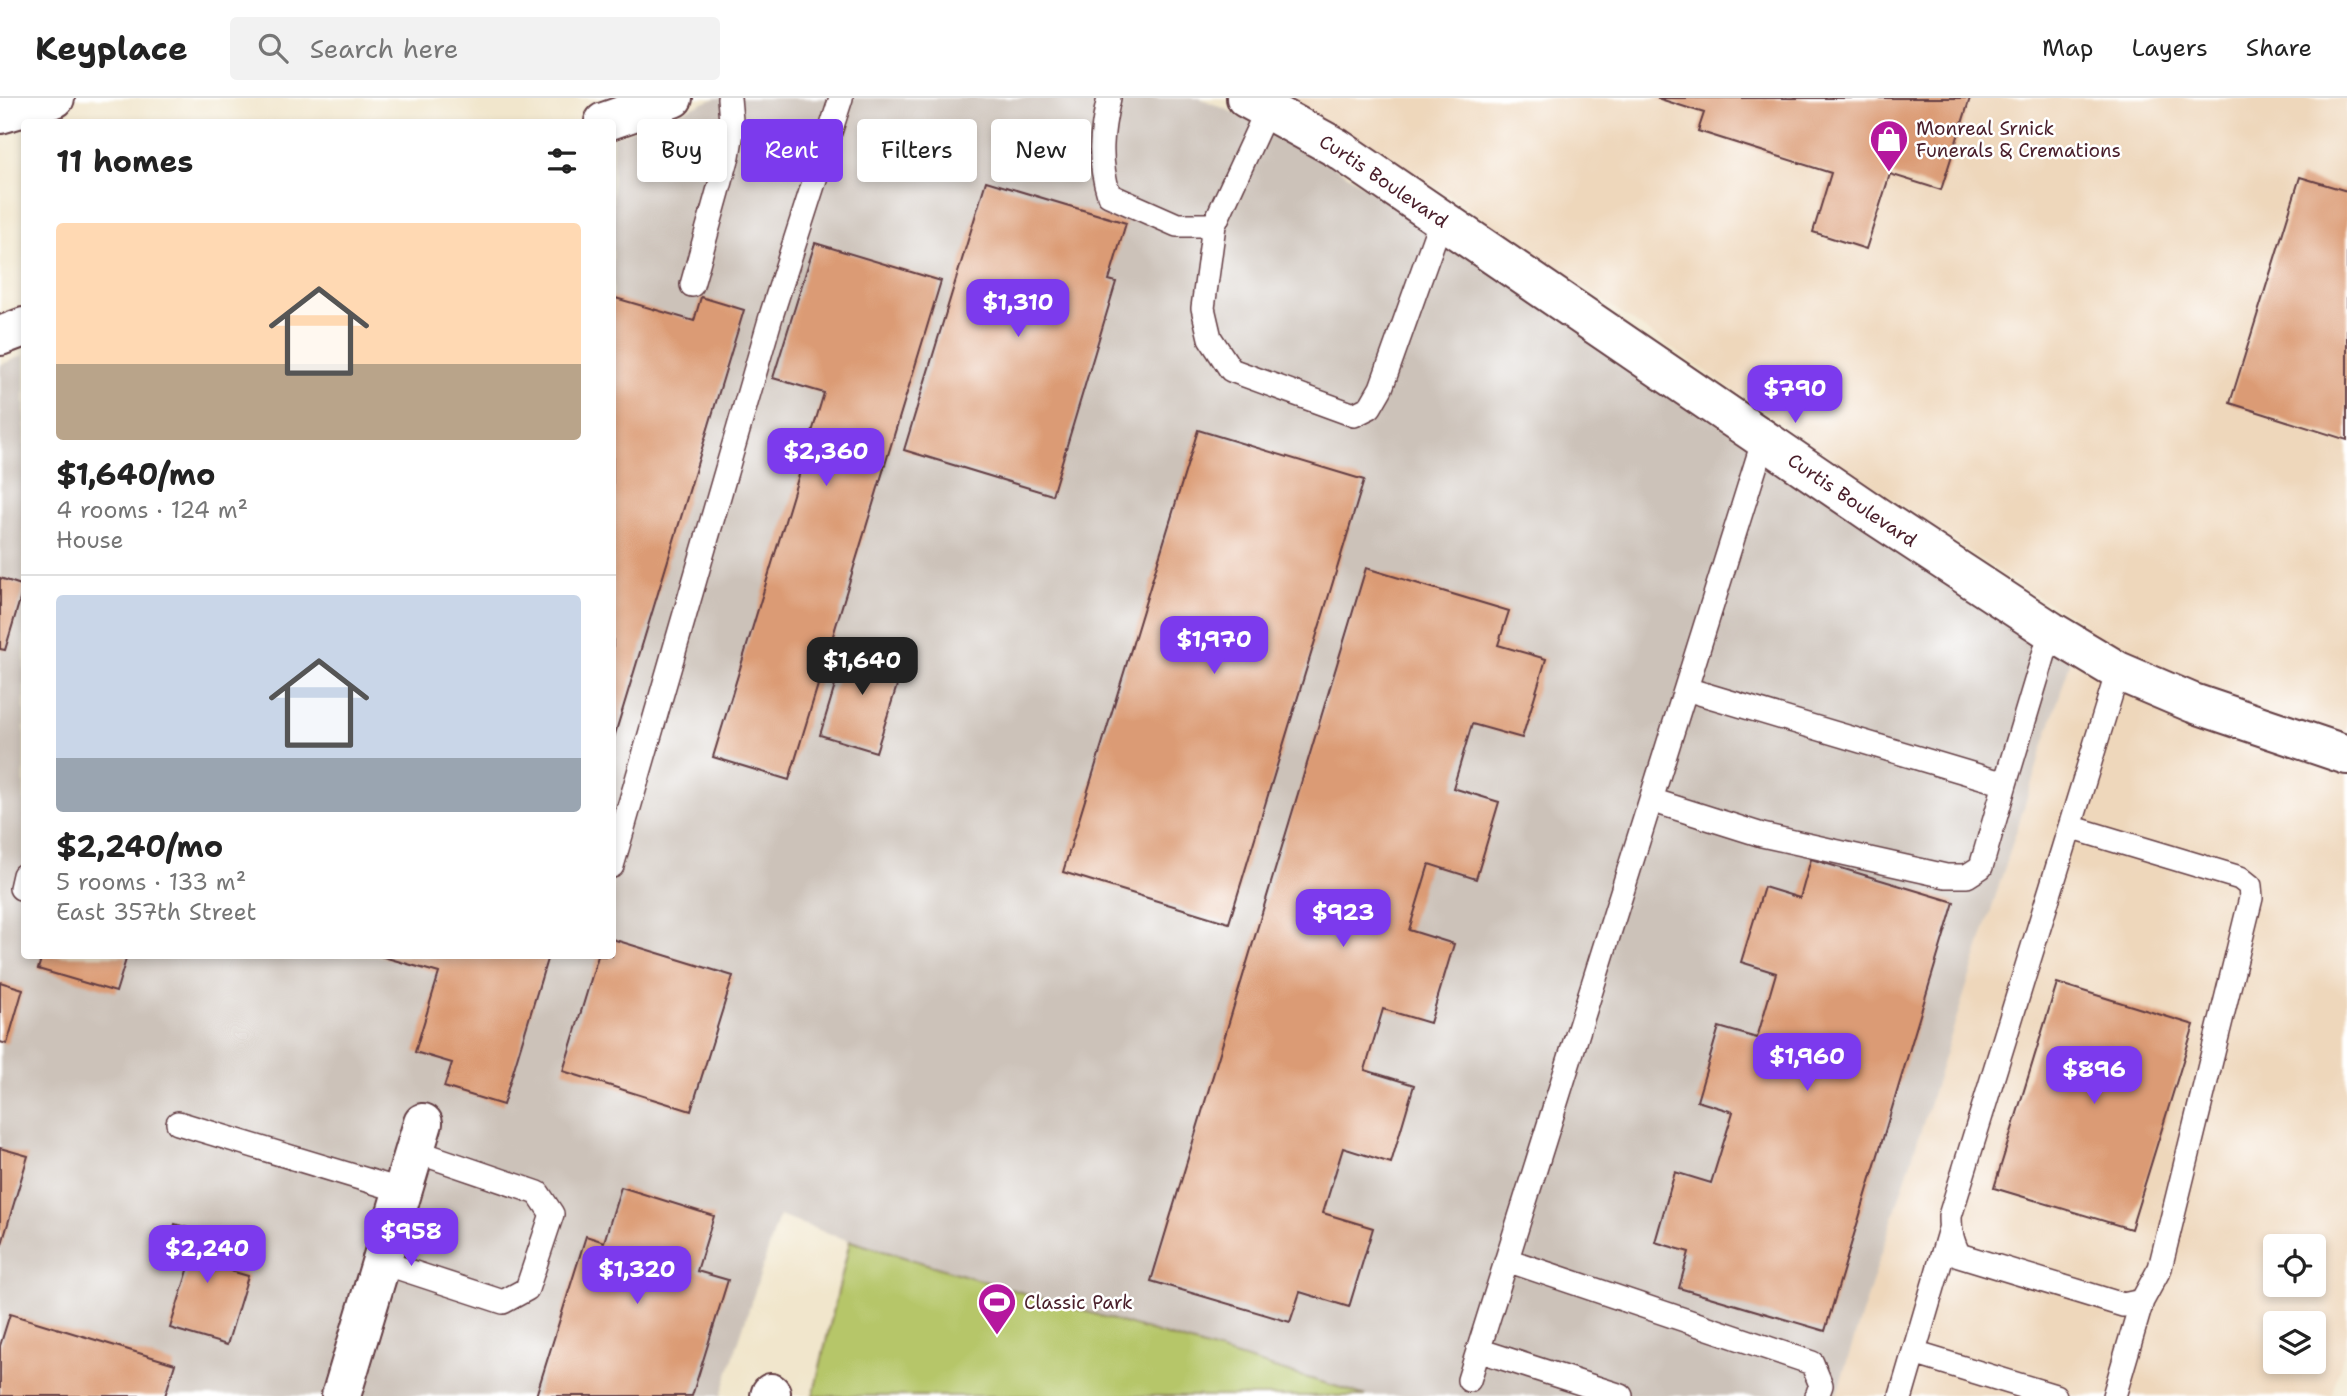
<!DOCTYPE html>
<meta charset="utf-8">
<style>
:root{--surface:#fff;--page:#f2f2f2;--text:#222;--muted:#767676;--line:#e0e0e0;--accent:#7c3aed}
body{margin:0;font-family:"Shantell Sans",sans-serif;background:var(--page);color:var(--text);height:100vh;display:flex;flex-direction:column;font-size:26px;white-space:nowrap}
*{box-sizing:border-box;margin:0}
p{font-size:23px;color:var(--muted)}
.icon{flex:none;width:38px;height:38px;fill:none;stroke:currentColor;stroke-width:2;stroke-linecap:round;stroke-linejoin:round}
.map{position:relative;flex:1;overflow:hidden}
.details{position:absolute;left:21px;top:21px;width:595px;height:840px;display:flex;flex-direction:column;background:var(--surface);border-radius:7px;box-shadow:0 4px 10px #0003}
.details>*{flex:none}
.guide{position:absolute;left:637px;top:21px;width:665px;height:63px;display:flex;gap:14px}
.controls{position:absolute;left:2263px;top:1136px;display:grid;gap:14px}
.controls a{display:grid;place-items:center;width:63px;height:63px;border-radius:7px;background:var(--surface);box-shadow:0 4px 10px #0003;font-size:35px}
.price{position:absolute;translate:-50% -60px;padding:0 16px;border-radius:14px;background:var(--accent);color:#fff;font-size:23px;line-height:46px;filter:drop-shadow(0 2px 4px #0008)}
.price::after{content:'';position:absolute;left:50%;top:42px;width:21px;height:16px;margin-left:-10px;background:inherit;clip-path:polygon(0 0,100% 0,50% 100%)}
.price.on{background:#222;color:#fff}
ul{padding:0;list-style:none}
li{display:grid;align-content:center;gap:14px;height:371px;padding:0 35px}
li+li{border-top:2px solid var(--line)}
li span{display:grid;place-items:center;height:217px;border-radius:7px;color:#555}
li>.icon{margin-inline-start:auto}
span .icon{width:126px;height:126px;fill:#fffc;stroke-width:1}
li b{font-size:30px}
h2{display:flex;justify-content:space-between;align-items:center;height:84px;padding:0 35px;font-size:30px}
.chip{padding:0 24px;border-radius:7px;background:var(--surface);box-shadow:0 4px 10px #0003;font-size:24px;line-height:63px}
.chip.on{background:var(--accent);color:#fff}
header{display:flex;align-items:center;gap:42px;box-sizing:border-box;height:98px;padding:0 35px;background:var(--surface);border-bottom:2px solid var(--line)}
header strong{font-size:33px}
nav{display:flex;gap:38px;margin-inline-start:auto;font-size:24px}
.search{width:490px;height:63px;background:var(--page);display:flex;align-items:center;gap:18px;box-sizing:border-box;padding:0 24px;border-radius:7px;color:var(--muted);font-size:26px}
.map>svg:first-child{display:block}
</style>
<header>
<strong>Keyplace</strong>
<div class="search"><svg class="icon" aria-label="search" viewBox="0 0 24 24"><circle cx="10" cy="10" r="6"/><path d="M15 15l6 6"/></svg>Search here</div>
<nav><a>Map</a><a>Layers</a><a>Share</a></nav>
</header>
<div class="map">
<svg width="2347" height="1298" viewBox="0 0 2347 1298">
<rect width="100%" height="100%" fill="#fff"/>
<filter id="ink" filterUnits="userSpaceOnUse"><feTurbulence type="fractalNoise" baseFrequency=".0143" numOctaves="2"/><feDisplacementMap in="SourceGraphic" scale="14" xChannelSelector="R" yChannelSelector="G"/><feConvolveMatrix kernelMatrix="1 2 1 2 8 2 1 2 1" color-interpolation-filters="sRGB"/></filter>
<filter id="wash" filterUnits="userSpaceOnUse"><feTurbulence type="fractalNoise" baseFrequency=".00686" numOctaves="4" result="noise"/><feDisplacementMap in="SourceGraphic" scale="28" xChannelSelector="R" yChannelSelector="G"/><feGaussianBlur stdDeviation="1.57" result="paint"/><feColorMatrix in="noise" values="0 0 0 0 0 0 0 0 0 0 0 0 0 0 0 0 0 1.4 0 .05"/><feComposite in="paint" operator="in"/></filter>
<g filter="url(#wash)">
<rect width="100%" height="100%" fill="#f1e6cc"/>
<!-- built -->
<path fill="#eed7bb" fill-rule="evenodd" d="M1285 0H2347V1245L2331 1298H1836L2083 524 2022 490 1453 100ZM2275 1148H2314V1186H2275ZM2275 1225H2314V1264H2275Z"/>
<!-- industrial -->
<path fill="#ccc2b9" d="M716 0H1200L1294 41 2071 562 1836 1298H1366L850 1143 779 1118 721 1298H0V267L24 257V858H612L613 39Z"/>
<!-- green -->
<path fill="#b6c669" stroke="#80724a" stroke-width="2" d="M850 1143 1348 1292 1366 1298H813Z"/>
<g id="blocks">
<!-- building -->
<path fill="#db9b74" d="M1657 0H1970L1941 92 1890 76 1866 151 1813 134 1831 75 1698 33 1704 15Z
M2300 79 2347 93V342L2230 305Z
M986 83 1126 125 1109 182 1116 184 1052 397 904 352Z
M815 145 941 183 789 682 713 659 824 295 773 280Z
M612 199 694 223 701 199 744 212 613 643Z
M1198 332 1364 382 1229 825 1063 774Z
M1366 470 1509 513 1498 547 1546 561 1522 640 1472 626 1453 690 1499 704 1476 781 1429 766 1409 832 1454 846 1430 925 1383 911 1365 972 1414 987 1391 1065 1343 1050 1323 1115 1373 1130 1349 1209 1300 1194 1290 1224 1151 1183Z
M0 480 24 488 5 552 0 551Z
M848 545 905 562 876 654 820 637Z
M1811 761 1954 804 1825 1233 1679 1190 1689 1154 1655 1144 1675 1074 1711 1085 1733 1014 1697 1003 1719 929 1757 940 1776 875 1741 864 1764 789 1800 800Z
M612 841 733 878 691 1013 563 973 598 858H612Z
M42 858H127L116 894 38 871Z
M380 858H548L503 1007 444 989 452 965 415 954 439 875Z
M0 884 23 891 7 946 0 944Z
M2057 885 2194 927 2131 1131 1994 1090Z
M0 1050 28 1058 1 1149H0Z
M621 1089 714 1118 697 1173 728 1182 692 1298H536L586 1138 604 1144Z
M175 1126 239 1146 231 1173 248 1178 227 1247 170 1230 190 1166 165 1158Z
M10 1216 175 1266 165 1298H0V1248Z"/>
</g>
</g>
<g filter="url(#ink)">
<use href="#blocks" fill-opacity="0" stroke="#633d43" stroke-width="2"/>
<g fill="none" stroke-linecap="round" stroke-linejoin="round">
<!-- lane casing -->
<g stroke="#633d43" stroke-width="26">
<path id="lane" d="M1109 0C1101 35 1098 62 1109 97L1177 127H1214
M1267 12 1214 127 1203 210 1210 240 1231 272 1354 317 1370 309 1381 290 1441 122
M692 187 728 58 732 34 729 0
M1686 591 2005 686 2051 533
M1651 702 1762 737 1946 778H1967L1981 769 2005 686
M2070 729 2240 780 2250 788 2251 800 2160 1170 2142 1203 2123 1207 1959 1157C1952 1143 1950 1134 1950 1118L2118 573
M612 768 772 215 841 0
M21 790 24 777
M178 1025 403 1093
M1507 1162 1812 1265 1821 1287 1817 1298
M381 1164 503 1204 527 1191 552 1116 538 1095 415 1053
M1478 1252 1621 1298
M1914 1255 2055 1298
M1469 1282 1764 341
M1901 1298 1950 1131
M2114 1298 2142 1203"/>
</g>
<!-- street casing -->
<g stroke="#633d43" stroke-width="42">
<path id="street" d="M341 1298 423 1025
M770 1298 771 1295"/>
</g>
<!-- secondary casing -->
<g stroke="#633d43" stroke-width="42">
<g id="secondary">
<path id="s1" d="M1246 0 1337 50 1876 418 2051 533 2118 573 2193 605 2347 657"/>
<path d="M604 24 673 0"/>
<path d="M0 238 24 229"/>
</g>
</g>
<!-- highway casing -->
<g stroke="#633d43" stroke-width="42">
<path id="highway" d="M0 16 55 0"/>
</g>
<!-- lane -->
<use href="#lane" stroke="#fff" stroke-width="23"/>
<!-- street -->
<use href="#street" stroke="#fff" stroke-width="38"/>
<!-- secondary -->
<use href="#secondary" stroke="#fff" stroke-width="38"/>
<!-- highway -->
<use href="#highway" stroke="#fff" stroke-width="38"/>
</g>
</g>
<!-- icons -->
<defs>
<g id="shop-pin" transform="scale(2.0125)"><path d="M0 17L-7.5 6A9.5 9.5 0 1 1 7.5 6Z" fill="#b5179e" stroke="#fff"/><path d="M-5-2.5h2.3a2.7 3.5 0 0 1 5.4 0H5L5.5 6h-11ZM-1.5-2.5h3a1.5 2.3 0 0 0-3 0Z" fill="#fff"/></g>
<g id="stadium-pin" transform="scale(2.0125)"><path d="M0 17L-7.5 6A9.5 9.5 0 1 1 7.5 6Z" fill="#b5179e" stroke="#fff"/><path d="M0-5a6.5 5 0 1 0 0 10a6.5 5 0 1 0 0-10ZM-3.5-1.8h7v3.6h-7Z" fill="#fff"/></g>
</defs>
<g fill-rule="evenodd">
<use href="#shop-pin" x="1889" y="41"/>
<use href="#stadium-pin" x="997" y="1204"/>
</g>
<g text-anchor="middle" stroke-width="5" stroke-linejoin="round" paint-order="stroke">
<!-- poi labels -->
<g font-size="19" fill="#4a1f2b" stroke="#fff" text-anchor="start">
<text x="1916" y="37">Monreal Srnick<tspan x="1916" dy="22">Funerals &amp; Cremations</tspan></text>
<text x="1024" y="1211">Classic Park</text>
</g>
<!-- street labels -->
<g font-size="19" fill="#4a1f2b" stroke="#fff">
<text dy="7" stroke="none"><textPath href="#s1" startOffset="161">Curtis Boulevard</textPath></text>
<text dy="7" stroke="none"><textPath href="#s1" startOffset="728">Curtis Boulevard</textPath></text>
</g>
</g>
</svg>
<div class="controls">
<a><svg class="icon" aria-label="locate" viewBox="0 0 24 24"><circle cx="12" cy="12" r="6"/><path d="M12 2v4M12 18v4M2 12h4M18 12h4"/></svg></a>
<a><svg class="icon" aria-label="layers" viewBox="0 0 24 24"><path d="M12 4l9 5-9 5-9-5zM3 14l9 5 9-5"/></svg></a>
</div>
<b class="price" style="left:1018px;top:241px">$1,310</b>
<b class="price" style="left:1795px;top:327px">$790</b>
<b class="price" style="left:826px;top:390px">$2,360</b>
<b class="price" style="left:1214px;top:578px">$1,970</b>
<b class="price on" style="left:862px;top:599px">$1,640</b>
<b class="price" style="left:1343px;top:851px">$923</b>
<b class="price" style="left:1807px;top:995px">$1,960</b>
<b class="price" style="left:2094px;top:1008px">$896</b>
<b class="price" style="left:411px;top:1170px">$958</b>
<b class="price" style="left:207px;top:1187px">$2,240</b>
<b class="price" style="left:637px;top:1208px">$1,320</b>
<div class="guide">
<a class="chip">Buy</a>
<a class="chip on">Rent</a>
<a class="chip">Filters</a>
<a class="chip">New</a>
</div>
<section class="details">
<h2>11 homes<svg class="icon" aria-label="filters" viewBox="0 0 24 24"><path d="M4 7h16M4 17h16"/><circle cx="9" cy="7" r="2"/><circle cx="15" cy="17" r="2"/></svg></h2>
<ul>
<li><span style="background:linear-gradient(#ffd9b3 65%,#b9a48a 0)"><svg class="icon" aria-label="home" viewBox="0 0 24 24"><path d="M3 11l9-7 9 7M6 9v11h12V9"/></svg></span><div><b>$1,640/mo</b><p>4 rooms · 124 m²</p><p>House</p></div></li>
<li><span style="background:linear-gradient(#c9d6e8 75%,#9aa5b1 0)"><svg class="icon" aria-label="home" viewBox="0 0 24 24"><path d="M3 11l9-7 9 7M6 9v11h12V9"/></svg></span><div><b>$2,240/mo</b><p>5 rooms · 133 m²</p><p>East 357th Street</p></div></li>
</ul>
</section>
</div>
